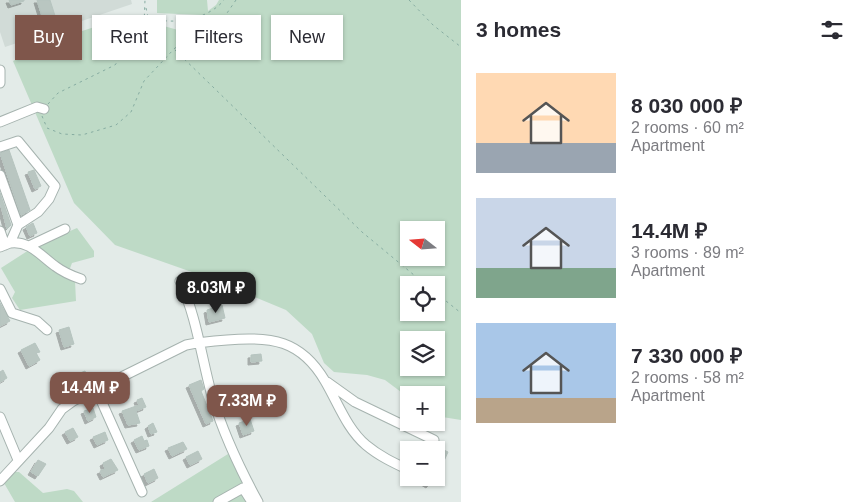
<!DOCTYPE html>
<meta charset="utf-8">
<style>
:root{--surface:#fff;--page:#f2f2f3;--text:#2b2b33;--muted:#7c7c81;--accent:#7f564b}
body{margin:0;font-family:Arial,sans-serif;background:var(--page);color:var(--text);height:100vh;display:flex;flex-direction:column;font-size:19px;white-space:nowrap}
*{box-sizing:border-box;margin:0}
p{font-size:16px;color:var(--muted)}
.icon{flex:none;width:28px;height:28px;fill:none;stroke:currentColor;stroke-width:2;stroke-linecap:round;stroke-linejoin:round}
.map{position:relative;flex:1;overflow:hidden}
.details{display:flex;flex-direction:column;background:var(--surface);width:400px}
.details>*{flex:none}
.top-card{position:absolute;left:15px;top:15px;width:370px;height:45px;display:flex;gap:10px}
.needle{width:32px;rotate:287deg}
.buttons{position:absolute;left:400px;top:221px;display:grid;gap:10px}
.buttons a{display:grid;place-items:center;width:45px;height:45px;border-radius:0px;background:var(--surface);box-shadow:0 1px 4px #0004;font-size:25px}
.price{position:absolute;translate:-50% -42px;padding:0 11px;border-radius:10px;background:var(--accent);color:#fff;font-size:16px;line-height:32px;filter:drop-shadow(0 1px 2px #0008)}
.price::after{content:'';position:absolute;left:50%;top:30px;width:15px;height:11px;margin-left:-8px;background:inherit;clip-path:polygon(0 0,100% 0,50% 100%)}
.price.on{background:#222;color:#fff}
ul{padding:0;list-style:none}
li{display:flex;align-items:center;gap:15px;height:125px;padding:0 15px}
li span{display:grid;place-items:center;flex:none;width:140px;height:100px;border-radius:0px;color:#555}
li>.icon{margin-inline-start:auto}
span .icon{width:60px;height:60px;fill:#fffc;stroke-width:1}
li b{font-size:21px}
h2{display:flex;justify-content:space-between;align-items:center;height:60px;padding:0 15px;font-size:21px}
.pill{padding:0 18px;border-radius:0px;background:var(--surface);box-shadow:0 1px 4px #0004;font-size:18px;line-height:45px}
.pill.on{background:var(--accent);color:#fff}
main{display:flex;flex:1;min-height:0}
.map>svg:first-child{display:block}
</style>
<main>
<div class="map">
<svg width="461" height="502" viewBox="0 0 461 502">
<defs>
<filter id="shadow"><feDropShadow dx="-3" dy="3" stdDeviation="0" flood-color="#0004"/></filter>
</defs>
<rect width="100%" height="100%" fill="#e3ebe8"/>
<!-- built -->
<path fill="#d1dbd7" d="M0 0H131L132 4 5 47 0 32Z"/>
<!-- green -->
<path fill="#bedac6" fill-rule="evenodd" d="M157 0H207L208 11 216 5 219 0H461V420L436 416V395H409V398L385 380 367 375 334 372 324 363 312 334 286 310 206 277 115 245 74 203 13 61 73 34 128 16 178 30 201 15 157 13ZM409 230H436V258H409ZM409 285H436V312H409ZM409 340H436V368H409Z
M77 228 94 251V257L72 263 69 271 38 248V245Z
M29 250 40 260 75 281 76 301 20 310 12 298 15 292 1 268Z
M228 454 255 502H151Z
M14 472H19L43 493 67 489 74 491 83 502H15L4 483 8 476Z"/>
<!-- building -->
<path fill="#b9c6c1" stroke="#b6c4bf" filter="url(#shadow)" d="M9 0H24V1L11 5Z
M37 0H50L57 22 45 26Z
M9 150 30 210 21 215 0 153Z
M34 170 41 186 35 189 28 172Z
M0 193 11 225 7 229 0 202Z
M33 223 37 233 30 236 26 227Z
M0 303 10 321 0 326Z
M222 305 225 318 209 322 207 310Z
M69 327 74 344 64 347 59 330Z
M35 343 40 352 36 353 40 360 29 366 21 350Z
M261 354 262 361 251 362V355Z
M3 370 7 378 0 382V372Z
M85 371 90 383 80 387 75 375Z
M201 380 204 389 201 391 213 421 206 424 189 385Z
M142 398 146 407 136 411 140 423 128 425 122 411 139 405 137 400Z
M93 408 96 417 88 421 84 411Z
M250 419 254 431 243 435 239 423Z
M153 423 157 432 151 434 148 426Z
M73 428 78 437 70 441 65 432Z
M105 432 108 440 97 445 93 437Z
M142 436 144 441 147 440 149 446 139 450 134 440Z
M183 442 187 449 172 456 168 448Z
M440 448 448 452 444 461 437 458Z
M198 451 202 459 190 465 186 457Z
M111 459 118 470 103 477 100 471 105 469 103 463Z
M38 460 46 464 38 476 31 472Z
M154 469 158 478 148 483 144 474Z
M426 478H435L429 485 424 482Z"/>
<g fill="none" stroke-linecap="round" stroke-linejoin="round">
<!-- minor casing -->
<g stroke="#a6b3af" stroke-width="11">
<path id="minor" d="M0 70V83
M0 122 37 107 44 109
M0 147 18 141 55 186 49 199 38 212 18 225 10 243 0 247
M0 175 18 225
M0 231 5 245
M10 243C29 240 41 256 55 266 63 272 72 276 81 279
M29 246 65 229
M180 281C197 318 201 356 212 396 223 433 240 469 258 502
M0 289 12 313 37 321 47 330
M327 382 355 402 434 440
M96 389 142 492
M0 417 18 460
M0 481 49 428 62 409 73 401 186 345C200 342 213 341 227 340 271 336 301 340 325 381 338 403 347 429 366 445 379 456 394 463 409 470
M218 502 243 488 250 499"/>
</g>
<!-- path -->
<path stroke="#86aca1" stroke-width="1" stroke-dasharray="2.5 4" stroke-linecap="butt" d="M409 0 433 25 461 47
M146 8 148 17C171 26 208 20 224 0
M175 50 362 232 426 285
M48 104 58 93 115 65 144 25 145 0
M42 116 47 128 62 134 82 135 116 125 131 112 144 81 174 49 194 32 225 16 236 0
M436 293 461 313"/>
<!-- minor -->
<use href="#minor" stroke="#fff" stroke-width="9"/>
</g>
</svg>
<div class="buttons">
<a><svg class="needle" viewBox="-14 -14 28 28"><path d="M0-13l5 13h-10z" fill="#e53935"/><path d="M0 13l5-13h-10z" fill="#7c7c81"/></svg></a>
<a><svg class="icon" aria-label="locate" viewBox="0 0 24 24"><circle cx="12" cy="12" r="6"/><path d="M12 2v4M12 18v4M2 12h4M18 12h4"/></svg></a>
<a><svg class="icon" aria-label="layers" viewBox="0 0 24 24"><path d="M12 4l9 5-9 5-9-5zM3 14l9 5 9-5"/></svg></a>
<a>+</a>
<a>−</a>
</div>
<b class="price on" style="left:216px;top:314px">8.03M ₽</b>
<b class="price" style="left:90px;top:414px">14.4M ₽</b>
<b class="price" style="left:247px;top:427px">7.33M ₽</b>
<div class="top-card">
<a class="pill on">Buy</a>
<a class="pill">Rent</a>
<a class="pill">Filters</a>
<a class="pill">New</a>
</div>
</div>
<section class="details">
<h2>3 homes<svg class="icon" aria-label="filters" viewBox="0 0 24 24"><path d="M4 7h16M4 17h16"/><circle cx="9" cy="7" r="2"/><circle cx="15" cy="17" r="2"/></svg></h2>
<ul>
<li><span style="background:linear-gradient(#ffd9b3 70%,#9aa5b1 0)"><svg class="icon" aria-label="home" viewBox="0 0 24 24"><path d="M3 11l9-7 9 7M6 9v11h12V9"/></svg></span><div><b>8 030 000 ₽</b><p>2 rooms · 60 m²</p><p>Apartment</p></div></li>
<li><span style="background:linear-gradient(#c9d6e8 70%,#7fa58c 0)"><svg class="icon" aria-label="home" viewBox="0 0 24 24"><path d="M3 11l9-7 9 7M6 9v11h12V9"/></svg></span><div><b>14.4M ₽</b><p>3 rooms · 89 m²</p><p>Apartment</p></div></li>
<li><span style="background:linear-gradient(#a9c7e8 75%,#b9a48a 0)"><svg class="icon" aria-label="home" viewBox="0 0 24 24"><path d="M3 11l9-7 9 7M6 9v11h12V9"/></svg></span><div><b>7 330 000 ₽</b><p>2 rooms · 58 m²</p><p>Apartment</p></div></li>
</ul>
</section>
</main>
